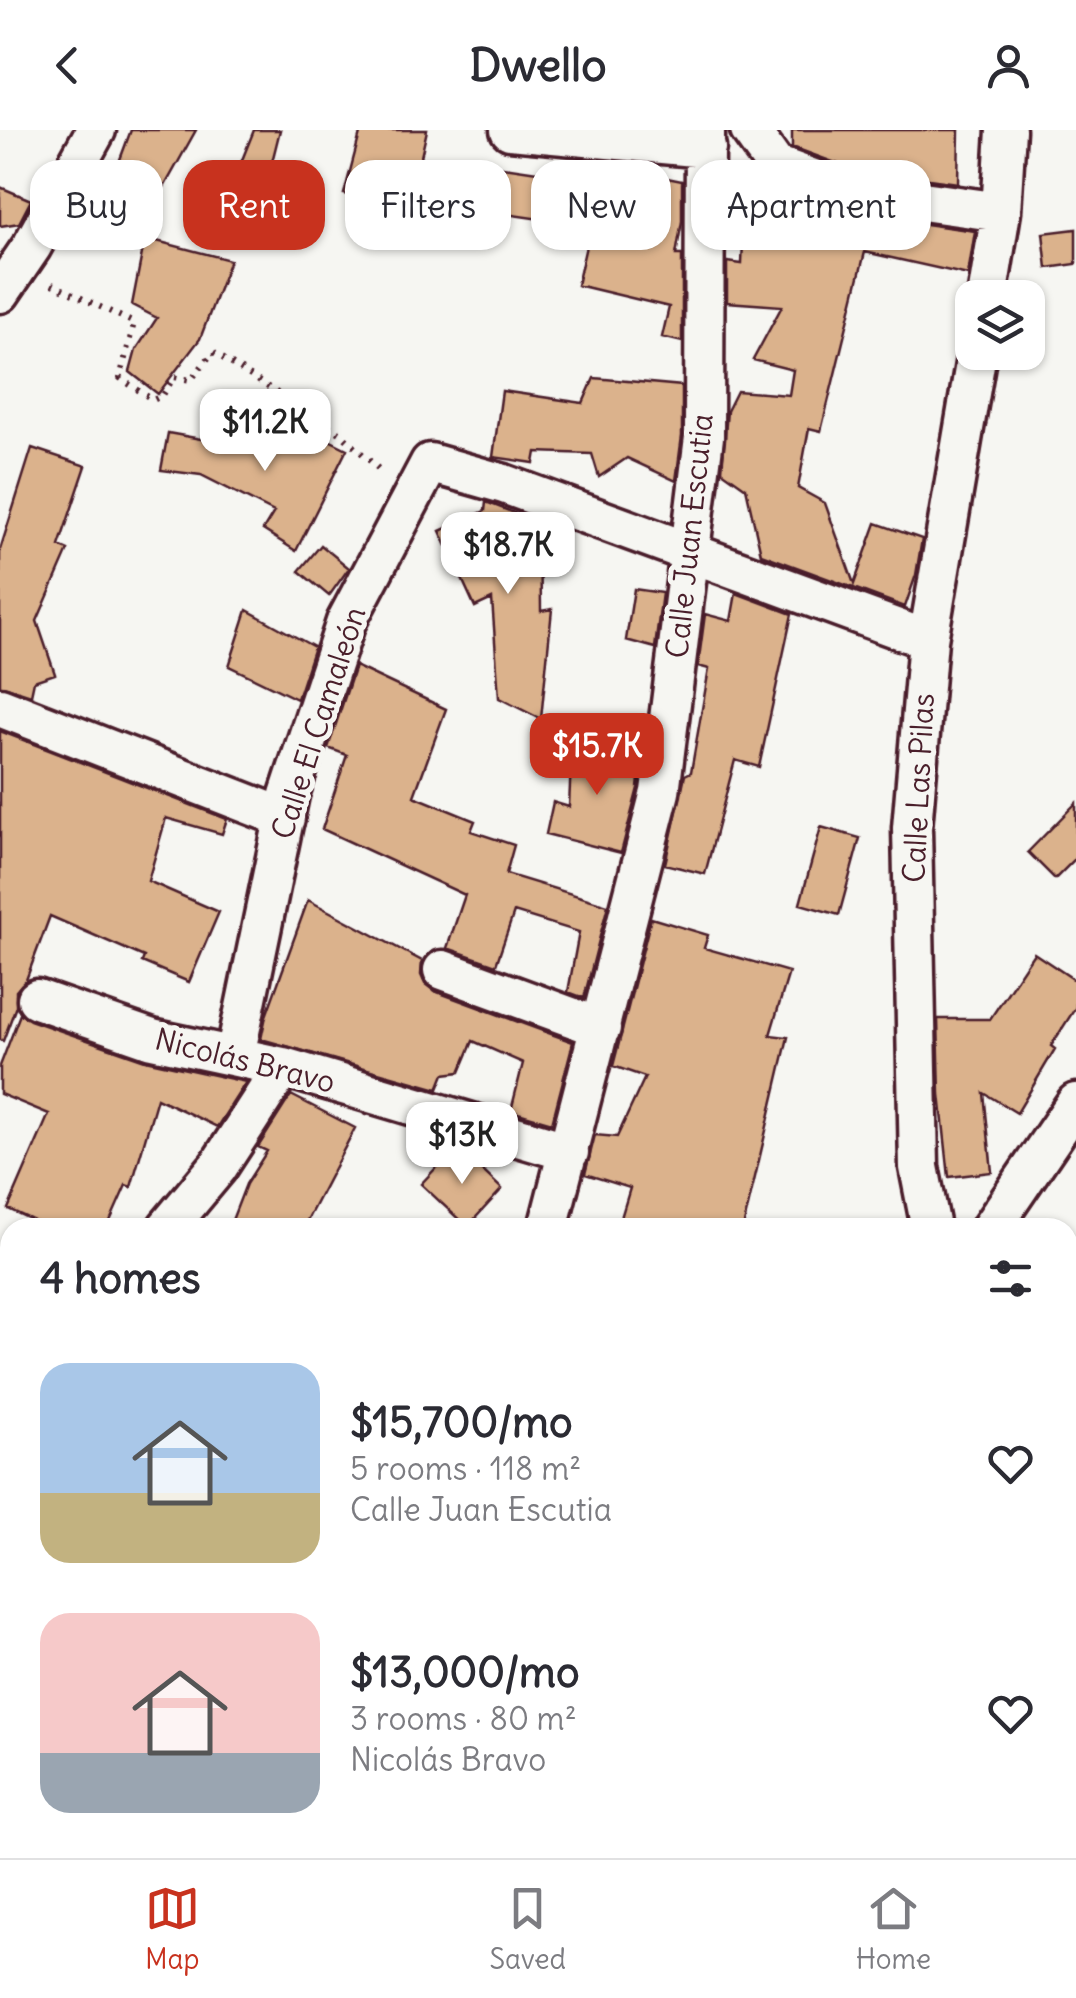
<!DOCTYPE html>
<meta charset="utf-8">
<style>
:root{--surface:#fff;--page:#f2f2f3;--text:#2b2b33;--muted:#7c7c81;--line:#e1e1e2;--accent:#c8321e}
body{margin:0;font-family:Delius,sans-serif;background:var(--page);color:var(--text);height:100vh;display:flex;flex-direction:column;font-size:38px;white-space:nowrap}
*{box-sizing:border-box;margin:0}
p{font-size:32px;color:var(--muted)}
.icon{flex:none;width:55px;height:55px;fill:none;stroke:currentColor;stroke-width:2;stroke-linecap:round;stroke-linejoin:round}
.map{position:relative;flex:1;overflow:hidden}
.sheet{position:absolute;left:0px;top:1088px;width:1078px;height:642px;display:flex;flex-direction:column;background:var(--surface);border-radius:30px 30px 0 0;box-shadow:0 2px 8px #0004}
.sheet>*{flex:none}
.banner{position:absolute;left:30px;top:30px;width:1018px;height:90px;display:flex;gap:20px}
.controls{position:absolute;left:955px;top:150px;display:grid;gap:20px}
.controls a{display:grid;place-items:center;width:90px;height:90px;border-radius:20px;background:var(--surface);box-shadow:0 2px 8px #0004;font-size:50px}
.price{position:absolute;translate:-50% -85px;padding:0 22px;border-radius:20px;background:#fff;color:#222;font-size:32px;line-height:65px;filter:drop-shadow(0 2px 5px #0008)}
.price::after{content:'';position:absolute;left:50%;top:60px;width:30px;height:22px;margin-left:-15px;background:inherit;clip-path:polygon(0 0,100% 0,50% 100%)}
.price.current{background:var(--accent);color:#fff}
ul{padding:0;list-style:none}
li{display:flex;align-items:center;gap:30px;height:250px;padding:0 40px}
li span{display:grid;place-items:center;flex:none;width:280px;height:200px;border-radius:30px;color:#555}
li>.icon{margin-inline-start:auto}
span .icon{width:120px;height:120px;fill:#fffc;stroke-width:1}
li b{font-size:42px}
h2{display:flex;justify-content:space-between;align-items:center;height:120px;padding:0 40px;font-size:42px}
.chip{padding:0 35px;border-radius:30px;background:var(--surface);box-shadow:0 2px 8px #0004;font-size:35px;line-height:90px}
.chip.current{background:var(--accent);color:#fff}
header{display:flex;justify-content:space-between;align-items:center;height:130px;padding:0 40px;background:var(--surface);font-size:45px;font-weight:700}
.tab-bar{display:flex;justify-content:space-around;align-items:center;height:140px;border-top:2px solid var(--line);background:var(--surface);font-size:28px;color:var(--muted)}
.tab-bar a{display:grid;justify-items:center;gap:5px}
.tab-bar .current{color:var(--accent)}
.map>svg:first-child{display:block}
</style>
<header><svg class="icon" aria-label="back" viewBox="0 0 24 24"><path d="M15 5l-7 7 7 7"/></svg>Dwello<svg class="icon" aria-label="person" viewBox="0 0 24 24"><circle cx="12" cy="8" r="4"/><path d="M4 21q1-7 8-7t8 7"/></svg></header>
<div class="map">
<svg width="1076" height="1728" viewBox="0 0 1076 1728">
<rect width="100%" height="100%" fill="#f6f6f2"/>
<filter id="ink" filterUnits="userSpaceOnUse"><feTurbulence type="fractalNoise" baseFrequency=".01" numOctaves="2"/><feDisplacementMap in="SourceGraphic" scale="20" xChannelSelector="R" yChannelSelector="G"/><feConvolveMatrix kernelMatrix="1 2 1 2 8 2 1 2 1" color-interpolation-filters="sRGB"/></filter>
<g filter="url(#ink)">
<!-- building -->
<path fill="#dbb28c" stroke="#4a1f2b" stroke-width="2.5" d="M131 0H196L158 68 102 78Z
M254 0H280L268 48 232 55Z
M361 0H427L410 76 344 64Z
M792 0H959L958 53 849 38 792 17Z
M476 33 591 50 594 33 682 51V91L676 125H682V212L662 207 669 177 577 155 589 103 581 101 582 95 471 79Z
M760 51 840 82 975 101 968 145 865 122 821 301 809 298 798 358 825 373 854 454 876 393 922 409 916 445 905 477 761 424 746 358 722 341 727 281 737 261 789 265 793 240 753 230 782 176 727 172V132L742 134 744 89 761 90Z
M0 57 31 70 19 93 0 96Z
M1076 99V134L1047 138 1043 103Z
M145 108 230 130 200 209 158 264 130 242 136 220 157 188 132 175Z
M594 248 682 256V306L676 351 627 328 599 347 592 324 536 322 534 333 493 327 502 261 583 273Z
M254 298 277 310 280 304 301 314 313 302 347 319 296 421 263 400 274 382 201 345 161 340 168 303 245 317Z
M32 318 86 336 59 416 68 420 37 491 55 544 34 551 31 565 0 555V420Z
M486 372 540 393 541 481 552 479 541 589 499 568 492 469 475 477 440 401 485 381Z
M321 415 349 438 329 466 299 441Z
M634 459 662 463 655 518 626 510Z
M736 463 792 484 759 637 735 630 705 744 665 734 685 645 691 642 709 539 698 536 705 484 731 491Z
M247 480 314 517 297 569 229 536Z
M355 536 446 579 414 666 475 691 471 701 514 715 506 744 608 775 584 868 568 862 579 802 514 782 496 835 447 818 465 765 322 699 347 625 328 618Z
M0 601 227 689 222 704 166 688 148 751 219 782 189 852 142 832 144 827 50 786 26 850 16 861V876L3 911 0 910Z
M572 609 641 630 638 658 621 723 546 704 553 672 569 677Z
M1076 673V728L1055 749 1028 722Z
M821 697 860 708 839 785 800 774Z
M308 770 422 831 421 845 425 854 434 861 573 912 552 993 511 981 523 933 473 911 460 942 444 944 438 959 261 909 266 886Z
M651 788 708 805 704 818 789 842 770 905 788 907 743 1098H618L630 1058 585 1044 595 1005 617 1007 645 947 613 936Z
M1034 823 1076 851V877L1051 916 1055 919 1017 983 984 963 992 1042 949 1047 940 964 938 889H990Z
M20 884 30 890 145 930 246 952 217 997 157 968 131 1057 126 1055 107 1098H49L8 1079 49 984 0 964V936Z
M291 965 355 998 303 1098H229L246 1054 267 1021 258 1017Z
M451 1022H463L502 1059 467 1097 421 1054Z"/>
<g fill="none" stroke-linecap="round" stroke-linejoin="round">
<!-- minor casing -->
<g stroke="#4a1f2b" stroke-width="45">
<path id="minor" d="M510 0 706 18
M750 0 775 35 844 60 1001 82
M0 163 32 116 96 0
M987 168 1001 82 1006 0
M0 577 285 688
M443 840 601 898
M37 869 152 909 283 937 569 1022
M235 926 289 665 346 492 430 333 504 354 928 510
M167 1098 218 1037 283 937
M548 1098 660 662 704 307 705 0
M931 1098 919 1037 912 698 928 510 977 222
M991 1098 1076 973
M0 1176 10 1180
M0 1275 10 1266
M1068 1494 1076 1498
M661 1720 675 1728
M30 1728 32 1720
M813 1728 817 1720
M980 1728 982 1720"/>
</g>
<!-- path -->
<path stroke="#4a1f2b" stroke-width="6" stroke-dasharray="2.5 8" stroke-linecap="butt" d="M52 154 134 193 120 248 153 270 163 265 174 247 191 250 213 222 340 303 383 343"/>
<!-- minor -->
<use href="#minor" stroke="#f6f6f2" stroke-width="38"/>
</g>
</g>
<g text-anchor="middle" stroke-width="10" stroke-linejoin="round" paint-order="stroke">
<!-- street labels -->
<g font-size="30" fill="#4a1f2b" stroke="#f6f6f2">
<text transform="translate(690 406) rotate(-84)" y="10">Calle Juan Escutia</text>
<text transform="translate(319 593) rotate(-72)" y="10">Calle El Camaleón</text>
<text transform="translate(919 658) rotate(-87)" y="10">Calle Las Pilas</text>
<text transform="translate(245 931) rotate(14)" y="10">Nicolás Bravo</text>
</g>
</g>
</svg>
<div class="controls">
<a><svg class="icon" aria-label="layers" viewBox="0 0 24 24"><path d="M12 4l9 5-9 5-9-5zM3 14l9 5 9-5"/></svg></a>
</div>
<b class="price" style="left:265px;top:344px">$11.2K</b>
<b class="price" style="left:508px;top:467px">$18.7K</b>
<b class="price current" style="left:597px;top:668px">$15.7K</b>
<b class="price" style="left:462px;top:1057px">$13K</b>
<div class="banner">
<a class="chip">Buy</a>
<a class="chip current">Rent</a>
<a class="chip">Filters</a>
<a class="chip">New</a>
<a class="chip">Apartment</a>
</div>
<section class="sheet">
<h2>4 homes<svg class="icon" aria-label="filters" viewBox="0 0 24 24"><path d="M4 7h16M4 17h16"/><circle cx="9" cy="7" r="2"/><circle cx="15" cy="17" r="2"/></svg></h2>
<ul>
<li><span style="background:linear-gradient(#a9c7e8 65%,#c2b280 0)"><svg class="icon" aria-label="home" viewBox="0 0 24 24"><path d="M3 11l9-7 9 7M6 9v11h12V9"/></svg></span><div><b>$15,700/mo</b><p>5 rooms · 118 m²</p><p>Calle Juan Escutia</p></div><svg class="icon" aria-label="heart" viewBox="0 0 24 24"><path d="M12 20l-8-8c-3-5 5-10 8-4 3-6 11-1 8 4z"/></svg></li>
<li><span style="background:linear-gradient(#f6c9c9 70%,#9aa5b1 0)"><svg class="icon" aria-label="home" viewBox="0 0 24 24"><path d="M3 11l9-7 9 7M6 9v11h12V9"/></svg></span><div><b>$13,000/mo</b><p>3 rooms · 80 m²</p><p>Nicolás Bravo</p></div><svg class="icon" aria-label="heart" viewBox="0 0 24 24"><path d="M12 20l-8-8c-3-5 5-10 8-4 3-6 11-1 8 4z"/></svg></li>
</ul>
</section>
</div>
<nav class="tab-bar">
<a class="current"><svg class="icon" aria-label="map" viewBox="0 0 24 24"><path d="M3 6l6-2 6 2 6-2v14l-6 2-6-2-6 2zM9 4v14M15 6v14"/></svg>Map</a>
<a><svg class="icon" aria-label="saved" viewBox="0 0 24 24"><path d="M7 4h10v16l-5-4-5 4z"/></svg>Saved</a>
<a><svg class="icon" aria-label="home" viewBox="0 0 24 24"><path d="M3 11l9-7 9 7M6 9v11h12V9"/></svg>Home</a>
</nav>
